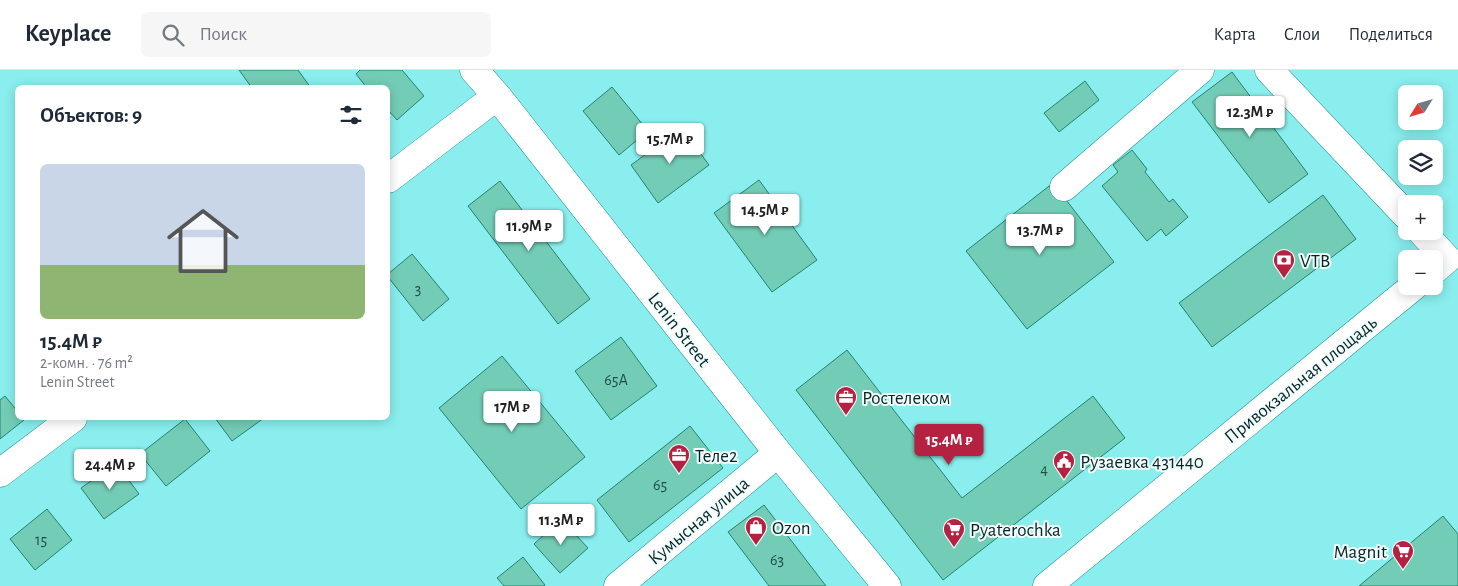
<!DOCTYPE html>
<html lang="ru">
<meta charset="utf-8">
<style>
:root{--surface:#fff;--page:#f6f6f7;--text:#1f2937;--muted:#747a83;--line:#e0e1e3;--accent:#b42141}
body{margin:0;font-family:"Alegreya Sans",sans-serif;background:var(--page);color:var(--text);height:100vh;display:flex;flex-direction:column;font-size:19px;white-space:nowrap}
*{box-sizing:border-box;margin:0}
p{font-size:16px;color:var(--muted)}
.icon{flex:none;width:28px;height:28px;fill:none;stroke:currentColor;stroke-width:2;stroke-linecap:round;stroke-linejoin:round}
.map{position:relative;flex:1;overflow:hidden}
.drawer{position:absolute;left:15px;top:15px;width:375px;height:335px;display:flex;flex-direction:column;background:var(--surface);border-radius:8px;box-shadow:0 2px 12px #0003}
.drawer>*{flex:none}
.needle{width:32px;rotate:233deg}
.fabs{position:absolute;left:1398px;top:15px;display:grid;gap:10px}
.fabs a{display:grid;place-items:center;width:45px;height:45px;border-radius:8px;background:var(--surface);box-shadow:0 2px 12px #0003;font-size:25px}
.price{position:absolute;translate:-50% -42px;padding:0 11px;border-radius:5px;background:#fff;color:#222;font-size:16px;line-height:32px;filter:drop-shadow(0 1px 2px #0008)}
.price::after{content:'';position:absolute;left:50%;top:30px;width:15px;height:11px;margin-left:-8px;background:inherit;clip-path:polygon(0 0,100% 0,50% 100%)}
.price.active{background:var(--accent);color:#fff}
ul{padding:0;list-style:none}
li{display:grid;align-content:center;gap:10px;height:265px;padding:0 25px}
li span{display:grid;place-items:center;height:155px;border-radius:8px;color:#555}
li>.icon{margin-inline-start:auto}
span .icon{width:90px;height:90px;fill:#fffc;stroke-width:1}
li b{font-size:21px}
h2{display:flex;justify-content:space-between;align-items:center;height:60px;padding:0 25px;font-size:21px}
header{display:flex;align-items:center;gap:30px;box-sizing:border-box;height:70px;padding:0 25px;background:var(--surface);border-bottom:1px solid var(--line)}
header strong{font-size:24px}
nav{display:flex;gap:28px;margin-inline-start:auto;font-size:18px}
.search{width:350px;height:45px;background:var(--page);display:flex;align-items:center;gap:12px;box-sizing:border-box;padding:0 18px;border-radius:8px;color:var(--muted);font-size:19px}
.map>svg:first-child{display:block}
</style>
<header>
<strong>Keyplace</strong>
<div class="search"><svg class="icon" aria-label="search" viewBox="0 0 24 24"><circle cx="10" cy="10" r="6"/><path d="M15 15l6 6"/></svg>Поиск</div>
<nav><a>Карта</a><a>Слои</a><a>Поделиться</a></nav>
</header>
<div class="map">
<svg width="1458" height="516" viewBox="0 0 1458 516">
<rect width="100%" height="100%" fill="#8aeeee"/>
<!-- building -->
<path fill="#73cdb6" stroke="#218470" d="M239 0H298L311 18H252Z
M360 0H402L424 26 397 50 388 40V18H367L356 4Z
M1232 2 1308 104 1269 133 1192 32Z
M1085 11 1099 30 1059 62 1044 43Z
M612 17 648 61 619 85 583 41Z
M682 58 709 95 658 133 631 95Z
M1132 80 1147 99 1145 102 1169 132 1173 129 1188 147 1166 166 1161 159 1147 171 1102 116 1118 102 1113 95Z
M759 110 817 190 772 222 714 143Z
M500 111 590 229 558 254 468 136Z
M1053 113 1114 192 1027 259 966 181Z
M1323 125 1356 169 1212 277 1179 233Z
M412 184 449 229 423 251 388 207V204Z
M621 267 657 316 611 350 575 301Z
M847 280 962 428 1093 326 1125 368 943 510 796 320Z
M502 286 585 387 521 439 439 338Z
M5 326 18 342V348H22L24 350 0 369V330Z
M215 348H264L232 371Z
M185 349 210 381 166 416 140 384Z
M690 356 723 398 629 472 597 430Z
M116 393 139 424 104 449 81 418Z
M764 435 826 516H769L728 462Z
M47 439 72 470 35 500 10 469Z
M1443 446 1458 464V516H1359Z
M561 449 588 478 560 503 534 474Z
M523 487 545 515 543 516H504L497 508Z"/>
<g fill="none" stroke-linecap="round" stroke-linejoin="round">
<!-- minor casing -->
<g stroke="#259394" stroke-width="29">
<path id="minor" d="M474 0 497 26 778 383 887 516
M1269 0 1406 145
M388 109 497 26
M1064 117 1200 0
M1421 161 1447 189 1434 200
M0 403 73 348
M618 516 778 383
M1047 516 1414 216"/>
</g>
<!-- minor -->
<use href="#minor" stroke="#fff" stroke-width="28"/>
</g>
<!-- icons -->
<defs>
<g id="bank-pin" transform="scale(1.125)"><path d="M0 17L-7.5 6A9.5 9.5 0 1 1 7.5 6Z" fill="#b42141" stroke="#f4fdfd"/><path d="M-6-4H6V4H-6ZM0-2.3a2.3 2.3 0 1 0 0 4.6a2.3 2.3 0 1 0 0-4.6Z" fill="#fff"/></g>
<g id="office-pin" transform="scale(1.125)"><path d="M0 17L-7.5 6A9.5 9.5 0 1 1 7.5 6Z" fill="#b42141" stroke="#f4fdfd"/><path d="M-6-3h4V-5.5h4V-3h4V5H-6ZM-1-4.5V-3h2v-1.5ZM-6 0V1H6V0Z" fill="#fff"/></g>
<g id="civic-pin" transform="scale(1.125)"><path d="M0 17L-7.5 6A9.5 9.5 0 1 1 7.5 6Z" fill="#b42141" stroke="#f4fdfd"/><path d="M-.6-6.5H3V-4.5H.6V-3L4-1V1h2V6H-6V1h2V-1L-.6-3ZM-1.2 2.5V6h2.4V2.5Z" fill="#fff"/></g>
<g id="shop-pin" transform="scale(1.125)"><path d="M0 17L-7.5 6A9.5 9.5 0 1 1 7.5 6Z" fill="#b42141" stroke="#f4fdfd"/><path d="M-5-2.5h2.3a2.7 3.5 0 0 1 5.4 0H5L5.5 6h-11ZM-1.5-2.5h3a1.5 2.3 0 0 0-3 0Z" fill="#fff"/></g>
<g id="supermarket-pin" transform="scale(1.125)"><path d="M0 17L-7.5 6A9.5 9.5 0 1 1 7.5 6Z" fill="#b42141" stroke="#f4fdfd"/><path d="M-6-5.5h2.5l.6 2H6L4.5 2H-2.5L-4.4-4H-6ZM-1.5 3.2a1.3 1.3 0 1 0 .1 0ZM3 3.2a1.3 1.3 0 1 0 .1 0Z" fill="#fff"/></g>
</defs>
<g fill-rule="evenodd">
<use href="#bank-pin" x="1284" y="190"/>
<use href="#office-pin" x="846" y="327"/>
<use href="#office-pin" x="679" y="385"/>
<use href="#civic-pin" x="1064" y="391"/>
<use href="#shop-pin" x="756" y="457"/>
<use href="#supermarket-pin" x="954" y="459"/>
<use href="#supermarket-pin" x="1403" y="481"/>
</g>
<g text-anchor="middle" stroke-width="4" stroke-linejoin="round" paint-order="stroke">
<!-- number labels -->
<g font-size="16" fill="#1f4f49">
<text x="418" y="224">3</text>
<text x="616" y="315">65А</text>
<text x="1044" y="404">4</text>
<text x="660" y="420">65</text>
<text x="41" y="475">15</text>
<text x="777" y="495">63</text>
</g>
<!-- poi labels -->
<g font-size="19" fill="#032525" stroke="#f4fdfd" text-anchor="start">
<text x="1300" y="197">VTB</text>
<text x="862" y="334">Ростелеком</text>
<text x="695" y="392">Теле2</text>
<text x="1080" y="398">Рузаевка 431440</text>
<text x="772" y="464">Ozon</text>
<text x="970" y="466">Pyaterochka</text>
<text x="1387" y="488" text-anchor="end">Magnit</text>
</g>
<!-- street labels -->
<g font-size="19" fill="#032525" stroke="#f4fdfd">
<text transform="translate(680 259) rotate(52)" y="7">Lenin Street</text>
<text transform="translate(1300 309) rotate(-39)" y="7">Привокзальная площадь</text>
<text transform="translate(698 450) rotate(-40)" y="7">Кумысная улица</text>
</g>
</g>
</svg>
<div class="fabs">
<a><svg class="needle" viewBox="-14 -14 28 28"><path d="M0-13l5 13h-10z" fill="#e53935"/><path d="M0 13l5-13h-10z" fill="#747a83"/></svg></a>
<a><svg class="icon" aria-label="layers" viewBox="0 0 24 24"><path d="M12 4l9 5-9 5-9-5zM3 14l9 5 9-5"/></svg></a>
<a>+</a>
<a>−</a>
</div>
<b class="price" style="left:1250px;top:68px">12.3M ₽</b>
<b class="price" style="left:670px;top:95px">15.7M ₽</b>
<b class="price" style="left:765px;top:166px">14.5M ₽</b>
<b class="price" style="left:529px;top:182px">11.9M ₽</b>
<b class="price" style="left:1040px;top:186px">13.7M ₽</b>
<b class="price" style="left:512px;top:363px">17M ₽</b>
<b class="price active" style="left:949px;top:396px">15.4M ₽</b>
<b class="price" style="left:110px;top:421px">24.4M ₽</b>
<b class="price" style="left:561px;top:476px">11.3M ₽</b>
<section class="drawer">
<h2>Объектов: 9<svg class="icon" aria-label="filters" viewBox="0 0 24 24"><path d="M4 7h16M4 17h16"/><circle cx="9" cy="7" r="2"/><circle cx="15" cy="17" r="2"/></svg></h2>
<ul>
<li><span style="background:linear-gradient(#c9d6e8 65%,#8fb573 0)"><svg class="icon" aria-label="home" viewBox="0 0 24 24"><path d="M3 11l9-7 9 7M6 9v11h12V9"/></svg></span><div><b>15.4M ₽</b><p>2-комн. · 76 m²</p><p>Lenin Street</p></div></li>
</ul>
</section>
</div>
